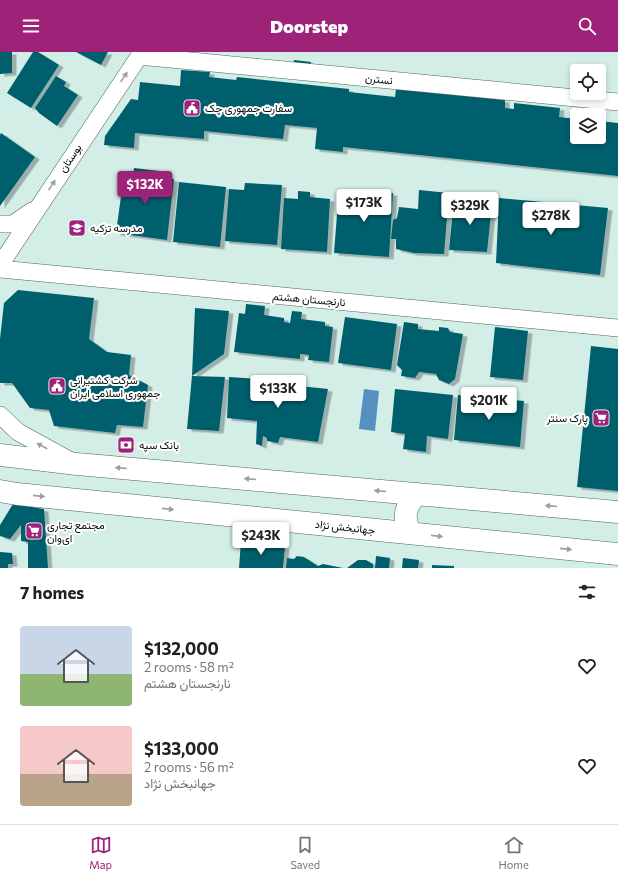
<!DOCTYPE html>
<meta charset="utf-8">
<style>
:root{--surface:#fff;--page:#f2f2f2;--text:#202124;--muted:#757577;--line:#e0e0e0;--accent:#9e2277}
body{margin:0;font-family:Commissioner,Vazirmatn,sans-serif;background:var(--page);color:var(--text);height:100vh;display:flex;flex-direction:column;font-size:15px;white-space:nowrap}
*{box-sizing:border-box;margin:0}
p{font-size:13px;color:var(--muted)}
.icon{flex:none;width:22px;height:22px;fill:none;stroke:currentColor;stroke-width:2;stroke-linecap:round;stroke-linejoin:round}
.map{position:relative;height:516px;overflow:hidden}
.drawer{display:flex;flex-direction:column;background:var(--surface);flex:1}
.drawer>*{flex:none}
.buttons{position:absolute;left:570px;top:12px;display:grid;gap:8px}
.buttons a{display:grid;place-items:center;width:36px;height:36px;border-radius:4px;background:var(--surface);box-shadow:0 2px 6px #0003;font-size:20px}
.price{position:absolute;translate:-50% -34px;padding:0 9px;border-radius:4px;background:#fff;color:#222;font-size:13px;line-height:26px;filter:drop-shadow(0 1px 2px #0008)}
.price::after{content:'';position:absolute;left:50%;top:24px;width:12px;height:9px;margin-left:-6px;background:inherit;clip-path:polygon(0 0,100% 0,50% 100%)}
.price.active{background:var(--accent);color:#fff}
ul{padding:0;list-style:none}
li{display:flex;align-items:center;gap:12px;height:100px;padding:0 20px}
li span{display:grid;place-items:center;flex:none;width:112px;height:80px;border-radius:4px;color:#555}
li>.icon{margin-inline-start:auto}
span .icon{width:48px;height:48px;fill:#fffc;stroke-width:1}
li b{font-size:17px}
h2{display:flex;justify-content:space-between;align-items:center;height:48px;padding:0 20px;font-size:17px}
header{display:flex;justify-content:space-between;align-items:center;height:52px;padding:0 20px;background:var(--accent);color:#fff;font-size:18px;font-weight:800}
.tab-bar{display:flex;justify-content:space-around;align-items:center;height:56px;border-top:1px solid var(--line);background:var(--surface);font-size:11px;color:var(--muted)}
.tab-bar a{display:grid;justify-items:center;gap:2px}
.tab-bar .active{color:var(--accent)}
.map>svg:first-child{display:block}
</style>
<header><svg class="icon" aria-label="menu" viewBox="0 0 24 24"><path d="M4 6h16M4 12h16M4 18h16"/></svg>Doorstep<svg class="icon" aria-label="search" viewBox="0 0 24 24"><circle cx="10" cy="10" r="6"/><path d="M15 15l6 6"/></svg></header>
<div class="map">
<svg width="618" height="516" viewBox="0 0 618 516">
<defs>
<filter id="shadow"><feDropShadow dx="4.5" dy="2.5" stdDeviation="0" flood-color="#0004"/></filter>
</defs>
<rect width="100%" height="100%" fill="#d3ede7"/>
<!-- water -->
<path fill="#5590c1" d="M364 337 379 339 375 379 359 377Z"/>
<!-- building -->
<path fill="#025f6d" filter="url(#shadow)" d="M0 0H12V21L0 22Z
M33 0H38L59 13 31 56 7 41Z
M76 0H108L101 13Z
M294 8 311 10V16L293 14Z
M181 18 210 20 209 25 236 28 237 25 349 37V40L395 45 396 37 505 48V56L514 57V51L560 56 559 65 577 67V85H599V69L618 71V124L343 95V100L315 97 317 76 285 73 283 87 204 79V87L135 81 134 96 104 93 105 84 131 47 138 48 140 30 180 34Z
M56 24 66 30 64 34 78 43 57 74 39 61 35 56Z
M1 81 35 105 0 154V83Z
M134 116 160 119 159 126 174 127 167 188 116 181 124 122 133 123Z
M179 130 226 135 220 195 173 190Z
M245 131 282 133 277 193 225 189 229 137 244 138Z
M339 137 393 141 389 205 334 201Z
M419 138 449 141 444 202 414 201 396 197V187H391L393 168 397 166 399 155 418 157Z
M298 139 310 140V145L330 147 327 200 281 197 284 146 298 147Z
M454 146 492 152 487 200 449 198Z
M499 146 608 156 600 223 496 211Z
M18 238 94 246 89 287 107 300 131 303 129 323 148 333 143 375 117 373 115 381 54 374 49 358 30 356 12 331H0V287L4 251Z
M246 252 265 254 264 263 284 266V270L290 271 292 259 302 260 301 267 325 270V274L333 275 329 310 308 308 309 303 300 302V307L234 300 239 261 245 262Z
M195 256 229 259 224 302 192 324Z
M345 265 397 272 391 318 338 311Z
M404 270 418 272V277L439 279V275L448 276 450 280 463 282 455 327 449 332 439 328 436 322 419 320 415 326 401 324 402 318 397 313Z
M495 275 528 279 523 328 490 325Z
M591 294 618 297V439L577 435Z
M192 324 225 325 219 379 187 377Z
M229 325 259 327 257 337H261L262 330 328 337 318 390 280 385 278 391 267 389V386L263 384 262 394 256 392 257 369 227 366Z
M395 337 453 343 448 387 427 384 426 400 403 397 405 382 391 380Z
M458 343 524 349 520 395 454 388Z
M13 452 44 457 48 516H28V490L21 489V473L10 487 0 484V473Z
M241 489 285 495 283 516H239Z
M0 500 12 501 13 512H8V516H0Z
M297 504 304 505 318 514 323 512 343 516H286L287 506 294 507Z
M376 504 390 506 389 516H375Z
M403 506 419 508 418 516H402Z
M358 508H366L373 512V516H347Z
M432 513 454 514V516H432Z"/>
<g fill="none" stroke-linecap="round" stroke-linejoin="round">
<!-- minor casing -->
<g stroke="#4e6660" stroke-width="18">
<path id="minor" d="M139 4 618 50
M0 172H13L32 159
M0 213 142 0
M0 217 618 276
M0 363 18 380 69 408"/>
</g>
<!-- primary casing -->
<g stroke="#4e6660" stroke-width="23">
<path id="primary" d="M0 403 77 412 618 460
M0 439 17 442 618 502
M411 481C402 466 405 454 417 442"/>
</g>
<!-- minor -->
<use href="#minor" stroke="#fff" stroke-width="17"/>
<!-- primary -->
<use href="#primary" stroke="#fff" stroke-width="22"/>
</g>
<!-- one-way arrows -->
<defs><path id="oneway-solid" d="M-6-.8H1V-3.2L6.5 0L1 3.2V.8H-6Z"/></defs>
<g fill="#9b9f9e">
<use href="#oneway-solid" transform="translate(124 25) rotate(-56)"/>
<use href="#oneway-solid" transform="translate(52 133) rotate(-56)"/>
<use href="#oneway-solid" transform="translate(42 394) rotate(-152)"/>
<use href="#oneway-solid" transform="translate(121 416) rotate(-175)"/>
<use href="#oneway-solid" transform="translate(250 427) rotate(-175)"/>
<use href="#oneway-solid" transform="translate(380 439) rotate(-175)"/>
<use href="#oneway-solid" transform="translate(39 444) rotate(6)"/>
<use href="#oneway-solid" transform="translate(551 454) rotate(-175)"/>
<use href="#oneway-solid" transform="translate(168 457) rotate(6)"/>
<use href="#oneway-solid" transform="translate(437 484) rotate(6)"/>
<use href="#oneway-solid" transform="translate(566 497) rotate(6)"/>
</g>
<!-- icons -->
<defs>
<g id="civic-square" transform="scale(0.9)"><rect x="-9" y="-9" width="18" height="18" rx="4" fill="#9e2277" stroke="#fff"/><path d="M-.6-6.5H3V-4.5H.6V-3L4-1V1h2V6H-6V1h2V-1L-.6-3ZM-1.2 2.5V6h2.4V2.5Z" fill="#fff"/></g>
<g id="school-square" transform="scale(0.9)"><rect x="-9" y="-9" width="18" height="18" rx="4" fill="#9e2277" stroke="#fff"/><path d="M0-5L7-2L0 1L-7-2ZM-4 1L0 2.5L4 1V4Q0 6-4 4Z" fill="#fff"/></g>
<g id="supermarket-square" transform="scale(0.9)"><rect x="-9" y="-9" width="18" height="18" rx="4" fill="#9e2277" stroke="#fff"/><path d="M-6-5.5h2.5l.6 2H6L4.5 2H-2.5L-4.4-4H-6ZM-1.5 3.2a1.3 1.3 0 1 0 .1 0ZM3 3.2a1.3 1.3 0 1 0 .1 0Z" fill="#fff"/></g>
<g id="bank-square" transform="scale(0.9)"><rect x="-9" y="-9" width="18" height="18" rx="4" fill="#9e2277" stroke="#fff"/><path d="M-6-4H6V4H-6ZM0-2.3a2.3 2.3 0 1 0 0 4.6a2.3 2.3 0 1 0 0-4.6Z" fill="#fff"/></g>
</defs>
<g fill-rule="evenodd">
<use href="#civic-square" x="192" y="56"/>
<use href="#school-square" x="77" y="176"/>
<use href="#civic-square" x="57" y="334"/>
<use href="#supermarket-square" x="601" y="366"/>
<use href="#bank-square" x="126" y="393"/>
<use href="#supermarket-square" x="34" y="479"/>
</g>
<g text-anchor="middle" stroke-width="4" stroke-linejoin="round" paint-order="stroke">
<!-- street labels -->
<g font-size="11" fill="#060f0d" stroke="#fff">
<text transform="translate(379 27) rotate(6)" y="4">نسترن</text>
<text transform="translate(70 106) rotate(-56)" y="4">بوستان</text>
<text transform="translate(309 247) rotate(5)" y="4">نارنجستان هشتم</text>
<text transform="translate(345 475) rotate(6)" y="4">جهانبخش نژاد</text>
</g>
<!-- poi labels -->
<g font-size="11" fill="#060f0d" stroke="#fff" text-anchor="start">
<text x="205" y="60">سفارت جمهوری چک</text>
<text x="90" y="180">مدرسه تزکیه</text>
<text x="70" y="332">شرکت کشتیرانی<tspan x="70" dy="13">جمهوری اسلامی ایران</tspan></text>
<text x="588" y="370" text-anchor="end">پارک سنتر</text>
<text x="139" y="397">بانک سپه</text>
<text x="47" y="477">مجتمع تجاری<tspan x="47" dy="13">ای‌وان</tspan></text>
</g>
</g>
</svg>
<div class="buttons">
<a><svg class="icon" aria-label="locate" viewBox="0 0 24 24"><circle cx="12" cy="12" r="6"/><path d="M12 2v4M12 18v4M2 12h4M18 12h4"/></svg></a>
<a><svg class="icon" aria-label="layers" viewBox="0 0 24 24"><path d="M12 4l9 5-9 5-9-5zM3 14l9 5 9-5"/></svg></a>
</div>
<b class="price active" style="left:145px;top:153px">$132K</b>
<b class="price" style="left:364px;top:171px">$173K</b>
<b class="price" style="left:470px;top:174px">$329K</b>
<b class="price" style="left:551px;top:184px">$278K</b>
<b class="price" style="left:278px;top:357px">$133K</b>
<b class="price" style="left:489px;top:369px">$201K</b>
<b class="price" style="left:261px;top:504px">$243K</b>
</div>
<section class="drawer">
<h2>7 homes<svg class="icon" aria-label="filters" viewBox="0 0 24 24"><path d="M4 7h16M4 17h16"/><circle cx="9" cy="7" r="2"/><circle cx="15" cy="17" r="2"/></svg></h2>
<ul>
<li><span style="background:linear-gradient(#c9d6e8 60%,#8fb573 0)"><svg class="icon" aria-label="home" viewBox="0 0 24 24"><path d="M3 11l9-7 9 7M6 9v11h12V9"/></svg></span><div><b>$132,000</b><p>2 rooms · 58 m²</p><p>نارنجستان هشتم</p></div><svg class="icon" aria-label="heart" viewBox="0 0 24 24"><path d="M12 20l-8-8c-3-5 5-10 8-4 3-6 11-1 8 4z"/></svg></li>
<li><span style="background:linear-gradient(#f6c9c9 60%,#b9a48a 0)"><svg class="icon" aria-label="home" viewBox="0 0 24 24"><path d="M3 11l9-7 9 7M6 9v11h12V9"/></svg></span><div><b>$133,000</b><p>2 rooms · 56 m²</p><p>جهانبخش نژاد</p></div><svg class="icon" aria-label="heart" viewBox="0 0 24 24"><path d="M12 20l-8-8c-3-5 5-10 8-4 3-6 11-1 8 4z"/></svg></li>
</ul>
</section>
<nav class="tab-bar">
<a class="active"><svg class="icon" aria-label="map" viewBox="0 0 24 24"><path d="M3 6l6-2 6 2 6-2v14l-6 2-6-2-6 2zM9 4v14M15 6v14"/></svg>Map</a>
<a><svg class="icon" aria-label="saved" viewBox="0 0 24 24"><path d="M7 4h10v16l-5-4-5 4z"/></svg>Saved</a>
<a><svg class="icon" aria-label="home" viewBox="0 0 24 24"><path d="M3 11l9-7 9 7M6 9v11h12V9"/></svg>Home</a>
</nav>
